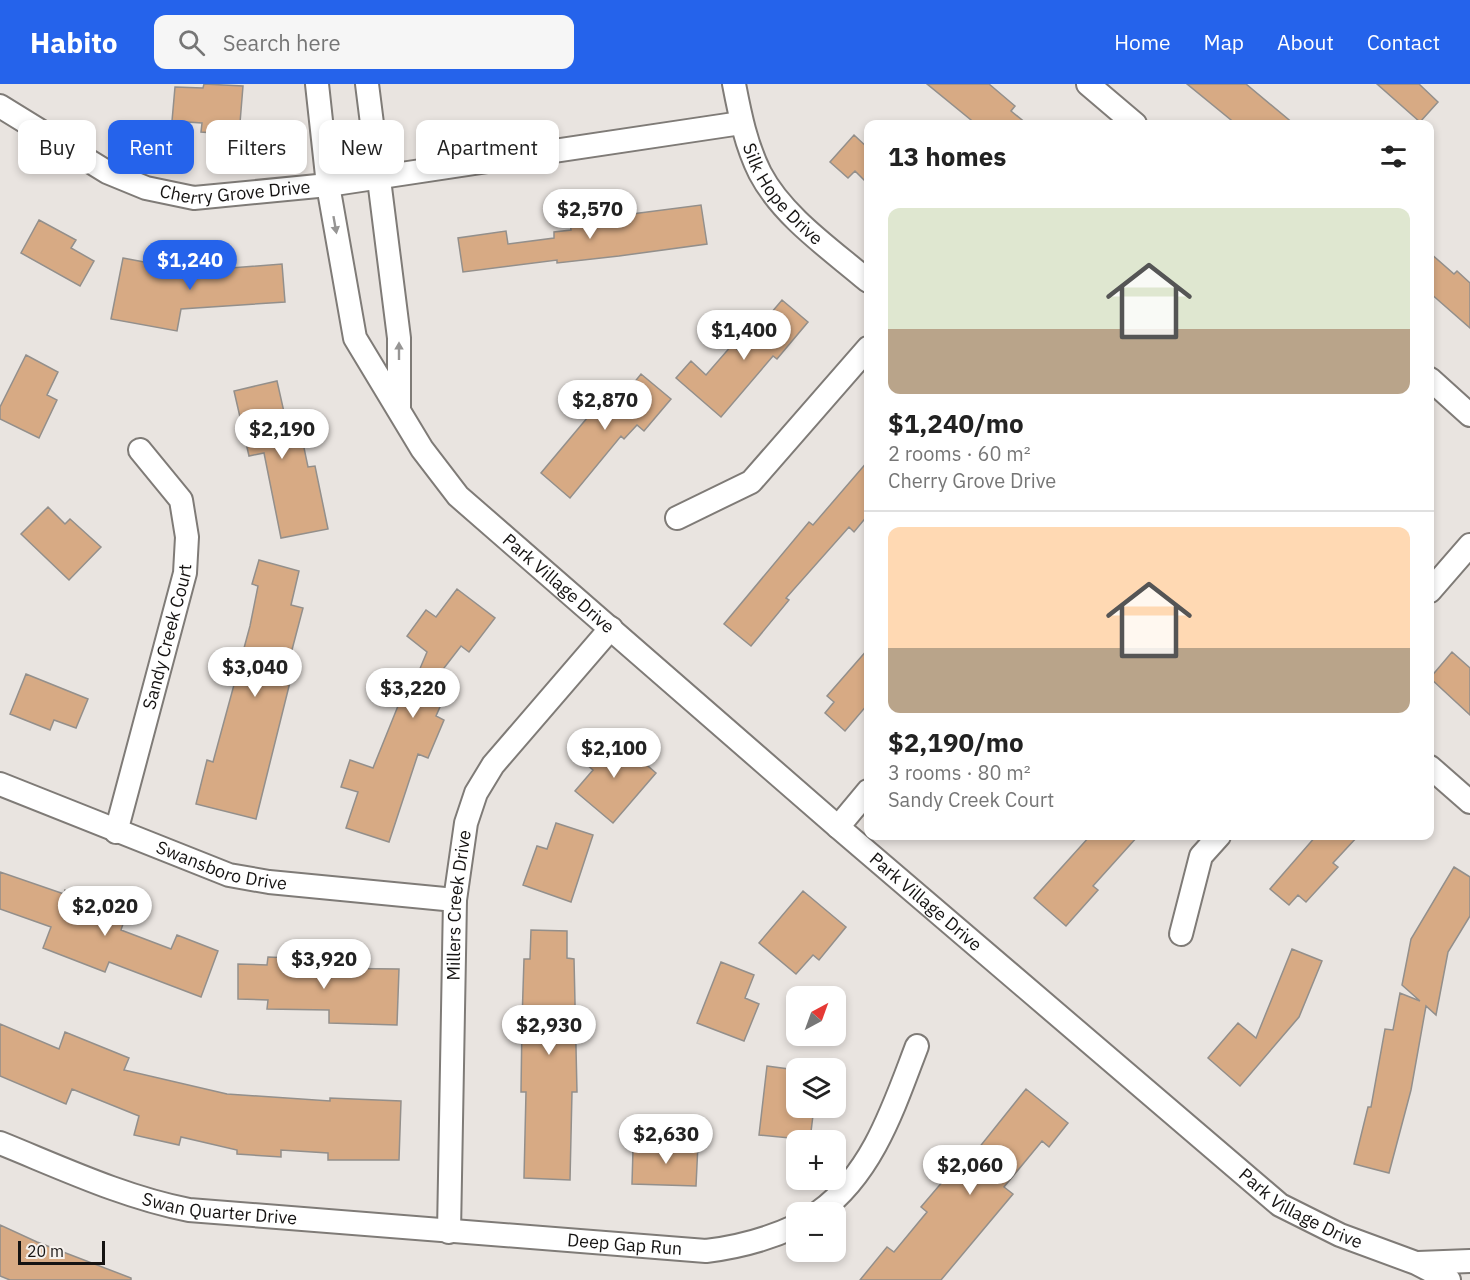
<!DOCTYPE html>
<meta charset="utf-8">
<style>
:root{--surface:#fff;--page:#f6f6f6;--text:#222;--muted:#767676;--line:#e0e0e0;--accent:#2563eb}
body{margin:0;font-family:"IBM Plex Sans",sans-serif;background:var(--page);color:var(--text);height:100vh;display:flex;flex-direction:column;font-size:22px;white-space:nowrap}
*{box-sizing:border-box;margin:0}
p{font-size:20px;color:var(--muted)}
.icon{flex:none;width:33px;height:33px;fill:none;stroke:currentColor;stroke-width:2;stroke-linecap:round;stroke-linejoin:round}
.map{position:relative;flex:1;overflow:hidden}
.side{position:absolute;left:864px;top:36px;width:570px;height:720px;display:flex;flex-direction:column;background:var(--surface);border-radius:12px;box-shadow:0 3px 9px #0003}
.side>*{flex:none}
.top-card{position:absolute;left:18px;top:36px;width:570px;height:54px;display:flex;gap:12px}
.needle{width:39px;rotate:41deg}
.controls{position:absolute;left:786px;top:902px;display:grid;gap:12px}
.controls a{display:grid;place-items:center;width:60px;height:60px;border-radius:12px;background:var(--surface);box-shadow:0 3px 9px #0003;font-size:30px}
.scale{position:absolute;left:18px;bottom:15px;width:87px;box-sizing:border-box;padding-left:6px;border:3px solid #151312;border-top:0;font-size:16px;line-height:21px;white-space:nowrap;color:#151312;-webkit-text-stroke:4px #f7f2ee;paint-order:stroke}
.price{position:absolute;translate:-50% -51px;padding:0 14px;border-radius:21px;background:#fff;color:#222;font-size:20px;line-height:39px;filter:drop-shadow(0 2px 3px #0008)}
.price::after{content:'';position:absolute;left:50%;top:36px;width:18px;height:14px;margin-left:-9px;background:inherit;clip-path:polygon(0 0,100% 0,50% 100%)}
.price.selected{background:var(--accent);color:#fff}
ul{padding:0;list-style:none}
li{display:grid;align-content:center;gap:12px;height:318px;padding:0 24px}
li+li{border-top:2px solid var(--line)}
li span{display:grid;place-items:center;height:186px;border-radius:12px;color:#555}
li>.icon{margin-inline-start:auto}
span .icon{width:108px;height:108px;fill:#fffc;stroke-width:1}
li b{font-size:26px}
h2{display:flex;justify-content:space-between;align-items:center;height:72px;padding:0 24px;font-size:26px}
.chip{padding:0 21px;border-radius:12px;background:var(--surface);box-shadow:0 3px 9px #0003;font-size:21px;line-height:54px}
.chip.selected{background:var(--accent);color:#fff}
header{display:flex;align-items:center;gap:36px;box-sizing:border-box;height:84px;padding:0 30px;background:var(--accent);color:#fff}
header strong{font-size:28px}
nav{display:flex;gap:33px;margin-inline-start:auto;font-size:21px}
.search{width:420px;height:54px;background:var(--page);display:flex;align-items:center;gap:15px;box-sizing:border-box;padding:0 21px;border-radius:12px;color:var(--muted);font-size:22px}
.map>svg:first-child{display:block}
</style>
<header>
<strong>Habito</strong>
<div class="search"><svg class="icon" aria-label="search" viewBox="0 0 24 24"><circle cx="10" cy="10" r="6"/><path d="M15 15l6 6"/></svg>Search here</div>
<nav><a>Home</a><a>Map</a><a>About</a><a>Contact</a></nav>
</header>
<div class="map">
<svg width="1470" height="1196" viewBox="0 0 1470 1196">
<rect width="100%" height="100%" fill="#e9e4e0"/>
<!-- building -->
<path fill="#d7aa84" stroke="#938f8b" stroke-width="1.5" d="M204 0 243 2 239 51 201 48 202 39 172 37 175 3 203 4Z
M927 0H989L1015 22 1011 27 1027 40H976Z
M1187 0H1246L1294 40H1236Z
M1377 0H1419L1438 18 1420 38Z
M854 51 868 64V100L855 87 848 94 830 78Z
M701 121 707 160 619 172 557 179V176L463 188 458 154 506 147 508 160 554 154V148L571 146 570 138Z
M39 136 76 156 71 164 94 177 80 202 21 169Z
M1430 169 1454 190 1457 187 1470 199V244L1430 209Z
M123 174 192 187 282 180 285 218 181 225 177 247 111 235Z
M782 216 808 238 777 275 773 272 721 333 676 294 691 277 706 291 732 261 739 267Z
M26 271 58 288 47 311 57 316 39 354 0 335V323Z
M641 290 671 315 644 347 637 341 624 355 621 352 570 414 541 389 598 321 593 316 609 297 625 310Z
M277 297 286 337 298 335 308 383 315 382 328 445 281 454 264 369 249 372 234 307Z
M868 377V431L854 448 849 443 786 514 789 516 751 562 724 540 809 438 813 441Z
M48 423 65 440 70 435 101 463 69 496 21 450Z
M259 476 299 487 291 521 303 524 288 581 294 582 256 735 196 720 207 676 213 678 250 542 258 502 252 500Z
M457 505 495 534 469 568 461 562 427 606 444 614 436 632 444 636 428 674 418 670 389 758 346 744 358 708 341 703 350 676 373 684 400 617 405 620 427 568 407 552 426 526 436 533Z
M868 565V620L845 647 825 629 834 618 827 612Z
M1452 568 1470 584V631L1430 594Z
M26 590 88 615 76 644 54 636 50 646 10 630Z
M611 650 656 689 613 739 575 707 593 686 586 680Z
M556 739 593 751 571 818 523 801 537 762 547 765Z
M1090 752H1138L1093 802 1098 806 1066 842 1034 814Z
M1316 752H1358L1333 779 1338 783 1306 818 1298 811 1289 821 1270 805Z
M1454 783 1470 793V832L1448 868 1436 931 1426 922 1411 1006 1389 1089 1354 1080 1368 1023H1371L1385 945 1393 946 1400 909 1420 917 1402 901 1411 855Z
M0 788 64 810 65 806 103 820 100 828 124 837 121 846 171 865 177 851 218 867 201 913 109 878 105 888 43 864 51 843 0 825Z
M803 807 846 843 819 876 813 871 796 890 759 859Z
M531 846 567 847V874L574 875 577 1008H572L570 1096 524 1094 526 1008H521L522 937 524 875H530Z
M1292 865 1322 877 1299 933 1240 1002 1208 974 1238 939 1256 954Z
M268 873 309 875V884L399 885 397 941 329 939V926L267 925 268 916 238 915V880L267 881Z
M721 878 754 891 745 914 759 920 744 957 697 939Z
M0 940 59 965 65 948 129 974 124 986 227 1010 330 1017V1014L401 1017 399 1076H328V1069L281 1066V1073L237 1070V1066L181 1053 179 1061 134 1051 139 1032 72 1005 66 1020 0 992Z
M767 982 796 986V1023H814L810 1056 759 1051Z
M1026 1005 1068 1039 1049 1063 1042 1057 1004 1103 1013 1110 941 1196H860L887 1163 894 1168 927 1128 921 1123 949 1090 954 1095Z
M660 1059 698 1060 696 1102 632 1100 633 1065 660 1066Z
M0 1141 37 1158 131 1194V1196H10L0 1192Z"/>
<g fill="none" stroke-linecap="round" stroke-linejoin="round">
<!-- minor casing -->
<g stroke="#7f7b77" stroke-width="26">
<g id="minor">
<path id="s1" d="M317 0 328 101 355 254 422 365 458 412 838 743 1280 1121 1340 1151 1416 1179 1449 1196"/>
<path d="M367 0 399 254V324"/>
<path id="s2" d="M734 0C740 31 746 61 760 89 783 133 832 166 868 197"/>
<path d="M1088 0 1135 40"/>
<path id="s3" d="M0 22 107 88 146 104 194 114 328 101 741 39"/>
<path d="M1430 295 1470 331"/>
<path d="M677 434 751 398 868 264"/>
<path d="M1430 507 1470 461"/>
<path d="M1430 683 1470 718"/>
<path id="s4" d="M0 700 229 791 269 798 455 816"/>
<path d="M838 743 868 707"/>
<path id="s5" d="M116 748 185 489 187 453 181 416 140 366"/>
<path d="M1181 850 1201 772 1219 752"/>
<path id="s6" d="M0 1059C62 1084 123 1113 189 1126L706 1167C739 1163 766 1156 796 1142"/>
<path d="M819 1128C873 1089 894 1022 917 962"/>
<path id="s7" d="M449 1148 455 816 466 739 476 709 493 681 611 544"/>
<path d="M1418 1179 1470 1177"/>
</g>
</g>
<!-- minor -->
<use href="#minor" stroke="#fff" stroke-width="22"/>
</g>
<!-- one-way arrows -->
<defs><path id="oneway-solid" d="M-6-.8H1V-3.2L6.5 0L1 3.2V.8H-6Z" transform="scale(1.5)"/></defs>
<g fill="#969594">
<use href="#oneway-solid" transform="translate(335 141) rotate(80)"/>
<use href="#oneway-solid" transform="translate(399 267) rotate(-90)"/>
</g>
<g text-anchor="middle" stroke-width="4.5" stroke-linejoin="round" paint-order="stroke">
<!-- street labels -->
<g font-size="18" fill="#151312" stroke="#f7f2ee">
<text dy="6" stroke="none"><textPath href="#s3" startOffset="258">Cherry Grove Drive</textPath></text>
<text dy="6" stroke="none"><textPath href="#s2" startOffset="123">Silk Hope Drive</textPath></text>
<text dy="6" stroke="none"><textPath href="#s1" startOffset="579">Park Village Drive</textPath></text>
<text dy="6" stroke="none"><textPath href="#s5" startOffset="202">Sandy Creek Court</textPath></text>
<text dy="6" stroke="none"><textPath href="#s4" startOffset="237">Swansboro Drive</textPath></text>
<text dy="6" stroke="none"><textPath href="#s1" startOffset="1065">Park Village Drive</textPath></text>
<text dy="6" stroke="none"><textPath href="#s7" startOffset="327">Millers Creek Drive</textPath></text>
<text dy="6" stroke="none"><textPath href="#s1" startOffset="1551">Park Village Drive</textPath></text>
<text dy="6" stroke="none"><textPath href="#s6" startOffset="231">Swan Quarter Drive</textPath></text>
<text dy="6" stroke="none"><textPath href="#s6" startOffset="638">Deep Gap Run</textPath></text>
</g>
</g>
</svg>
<div class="controls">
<a><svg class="needle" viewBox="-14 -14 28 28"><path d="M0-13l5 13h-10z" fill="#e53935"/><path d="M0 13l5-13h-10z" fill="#767676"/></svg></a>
<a><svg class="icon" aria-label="layers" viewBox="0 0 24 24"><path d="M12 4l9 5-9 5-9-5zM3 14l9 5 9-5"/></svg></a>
<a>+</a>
<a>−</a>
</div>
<div class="scale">20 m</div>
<b class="price" style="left:590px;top:156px">$2,570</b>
<b class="price selected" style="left:190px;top:207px">$1,240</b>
<b class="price" style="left:744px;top:277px">$1,400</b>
<b class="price" style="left:605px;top:347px">$2,870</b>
<b class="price" style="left:282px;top:376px">$2,190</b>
<b class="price" style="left:255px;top:614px">$3,040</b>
<b class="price" style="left:413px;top:635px">$3,220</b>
<b class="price" style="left:614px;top:695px">$2,100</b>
<b class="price" style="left:105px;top:853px">$2,020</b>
<b class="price" style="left:324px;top:906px">$3,920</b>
<b class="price" style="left:549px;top:972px">$2,930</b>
<b class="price" style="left:666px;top:1081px">$2,630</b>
<b class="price" style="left:970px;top:1112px">$2,060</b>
<div class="top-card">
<a class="chip">Buy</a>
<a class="chip selected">Rent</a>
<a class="chip">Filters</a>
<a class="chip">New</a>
<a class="chip">Apartment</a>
</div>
<section class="side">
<h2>13 homes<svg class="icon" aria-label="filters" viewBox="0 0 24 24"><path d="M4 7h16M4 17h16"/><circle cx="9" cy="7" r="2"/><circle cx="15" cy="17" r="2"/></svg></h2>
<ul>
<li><span style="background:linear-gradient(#dfe7d0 65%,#b9a48a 0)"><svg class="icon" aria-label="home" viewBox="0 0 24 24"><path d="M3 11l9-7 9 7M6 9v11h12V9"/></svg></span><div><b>$1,240/mo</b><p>2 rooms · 60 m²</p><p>Cherry Grove Drive</p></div></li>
<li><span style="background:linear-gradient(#ffd9b3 65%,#b9a48a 0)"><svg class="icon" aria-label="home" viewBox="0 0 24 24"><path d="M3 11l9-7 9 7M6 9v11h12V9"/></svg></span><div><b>$2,190/mo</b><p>3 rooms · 80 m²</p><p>Sandy Creek Court</p></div></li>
</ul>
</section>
</div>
